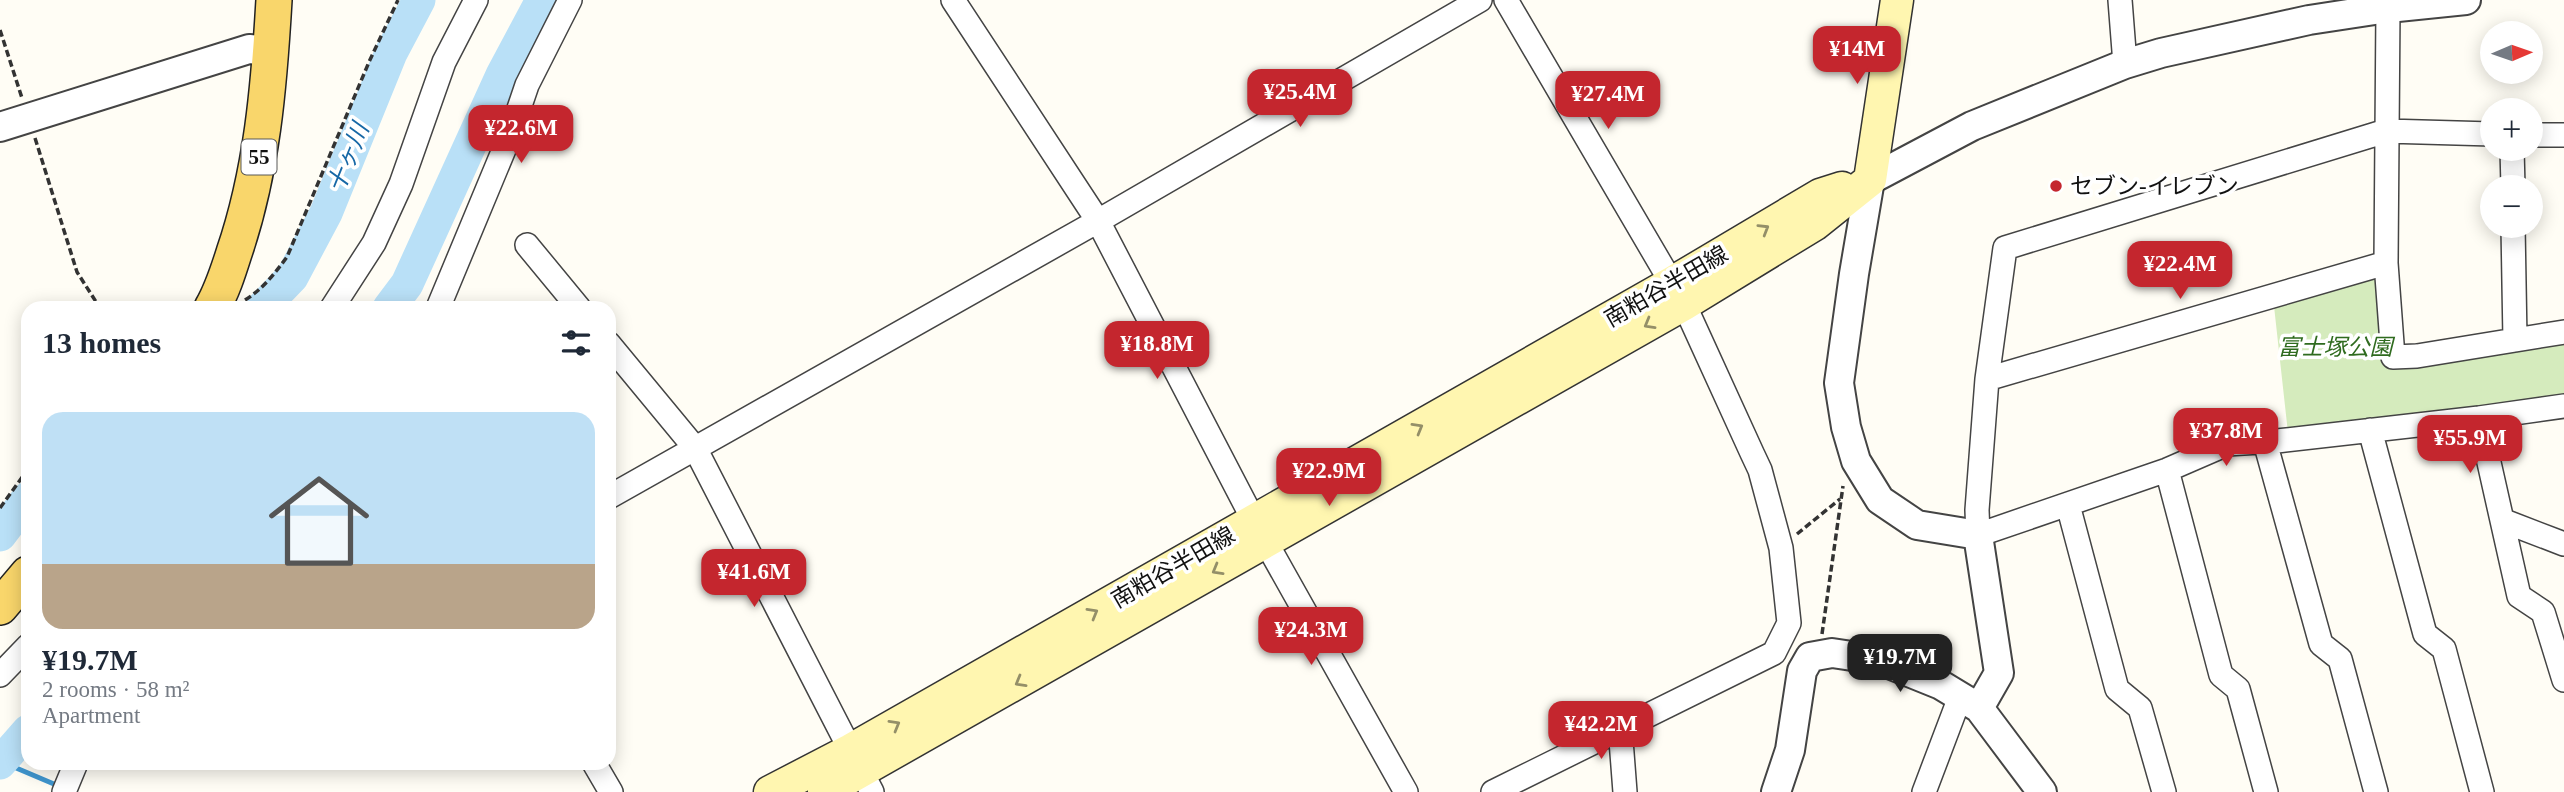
<!DOCTYPE html>
<meta charset="utf-8">
<style>
:root{--surface:#fff;--page:#f2f2f3;--text:#1f2937;--muted:#747a83;--line:#e0e1e3;--accent:#c4262e}
body{margin:0;font-family:"Times New Roman","Noto Sans JP",serif;background:var(--page);color:var(--text);height:100vh;display:flex;flex-direction:column;font-size:26px;white-space:nowrap}
*{box-sizing:border-box;margin:0}
p{font-size:23px;color:var(--muted)}
.icon{flex:none;width:38px;height:38px;fill:none;stroke:currentColor;stroke-width:2;stroke-linecap:round;stroke-linejoin:round}
.map{position:relative;flex:1;overflow:hidden}
.sheet{position:absolute;left:21px;top:301px;width:595px;height:469px;display:flex;flex-direction:column;background:var(--surface);border-radius:21px;box-shadow:0 4px 18px #0003}
.sheet>*{flex:none}
.needle{width:46px;rotate:88deg}
.tools{position:absolute;left:2480px;top:21px;display:grid;gap:14px}
.tools a{display:grid;place-items:center;width:63px;height:63px;border-radius:50%;background:var(--surface);box-shadow:0 4px 18px #0003;font-size:35px}
.price{position:absolute;translate:-50% -60px;padding:0 16px;border-radius:14px;background:var(--accent);color:#fff;font-size:23px;line-height:46px;filter:drop-shadow(0 2px 4px #0008)}
.price::after{content:'';position:absolute;left:50%;top:42px;width:21px;height:16px;margin-left:-10px;background:inherit;clip-path:polygon(0 0,100% 0,50% 100%)}
.price.current{background:#222;color:#fff}
ul{padding:0;list-style:none}
li{display:grid;align-content:center;gap:14px;height:371px;padding:0 21px}
li+li{border-top:2px solid var(--line)}
li span{display:grid;place-items:center;height:217px;border-radius:21px;color:#555}
li>.icon{margin-inline-start:auto}
span .icon{width:126px;height:126px;fill:#fffc;stroke-width:1}
li b{font-size:30px}
h2{display:flex;justify-content:space-between;align-items:center;height:84px;padding:0 21px;font-size:30px}
.map>svg:first-child{display:block}
</style>
<div class="map">
<svg width="2564" height="792" viewBox="0 0 2564 792">
<rect width="100%" height="100%" fill="#fffdf5"/>
<!-- green -->
<path fill="#d5ebbd" d="M2386 263 2393 356 2564 332V395L2288 433 2273 297Z"/>
<g fill="none" stroke-linecap="round" stroke-linejoin="round">
<!-- stream -->
<path stroke="#3f96cf" stroke-width="5" d="M2 762 61 787"/>
<!-- river -->
<path stroke="#b9e0f7" stroke-width="33" d="M262 308 292 277 326 213 391 53 419 0
M389 308 407 284 502 75 542 0
M0 535 28 498
M0 763 28 731"/>
<!-- minor casing -->
<g stroke="#444" stroke-width="26">
<path id="minor" d="M953 0 1098 221 1254 521 1406 792
M2120 0 2125 64
M2388 8 2386 263 2393 357 2417 356 2564 332
M2492 134 2386 131 2005 248 1987 379 1977 510 1978 535 2167 470 2227 444 2277 441 2479 418 2564 406
M2530 135H2564
M2512 149 2513 187
M2513 226 2515 340
M527 245 579 308
M332 308 374 243 401 184 444 62 476 0
M438 308 510 135 527 85 570 0
M609 344 695 448 872 792
M1987 379 2386 263
M2479 418 2519 596 2543 612 2564 680
M2370 430 2425 634 2444 649 2482 792
M2265 442 2321 644 2340 659 2376 792
M2167 470 2221 675 2238 689 2266 792
M609 497 1098 221 1480 0
M2068 505 2117 689 2140 708 2164 792
M2504 521 2564 544
M0 675 28 646
M1620 727 1625 792
M594 763 611 792
M64 792 76 763
M1493 792 1774 653 1789 623 1781 548 1760 470 1752 453 1684 304 1506 0
M1924 792 1960 697"/>
</g>
<!-- tertiary casing -->
<g stroke="#444" stroke-width="32">
<path id="tertiary" d="M0 127 249 49 271 51
M1776 792 1790 750 1802 671 1810 657 1832 653 1879 660 1941 685 1979 708
M2042 792 1979 708 1999 673 1978 535 1917 525 1880 500 1856 461 1846 427 1839 383 1854 274 1870 180 1972 126 2125 64 2161 53 2309 20 2388 8 2466 0"/>
</g>
<!-- secondary casing -->
<g stroke="#333" stroke-width="35">
<path id="secondary" d="M770 792 851 750 1672 283 1820 195 1842 188
M824 792 1684 304 1815 224 1870 180 1897 0"/>
</g>
<!-- primary casing -->
<g stroke="#222" stroke-width="38">
<path id="primary" d="M212 308C222 291 228 272 234 253 262 171 269 87 274 0
M0 607 28 574"/>
</g>
<!-- path -->
<path stroke="#333" stroke-width="3.5" stroke-dasharray="7 3.5" stroke-linecap="butt" d="M0 30 22 98
M35 138 77 272 100 308
M245 300C263 289 275 273 287 257L369 62 398 0
M0 508 28 469
M1797 534 1840 499
M1822 634 1843 486"/>
<!-- minor -->
<use href="#minor" stroke="#fff" stroke-width="23"/>
<!-- tertiary -->
<use href="#tertiary" stroke="#fff" stroke-width="28"/>
<!-- secondary -->
<use href="#secondary" stroke="#fff6b0" stroke-width="32"/>
<!-- primary -->
<use href="#primary" stroke="#f9d66b" stroke-width="35"/>
</g>
<!-- one-way arrows -->
<defs><path id="oneway-chevron" d="M-2-3.5L2.5 0L-2 3.5" fill="none" stroke-width="1.6" stroke-linecap="round" stroke-linejoin="round" transform="scale(1.75)"/></defs>
<g stroke="#948f68">
<use href="#oneway-chevron" transform="translate(1764 229) rotate(-31)"/>
<use href="#oneway-chevron" transform="translate(1649 324) rotate(150)"/>
<use href="#oneway-chevron" transform="translate(1418 428) rotate(-30)"/>
<use href="#oneway-chevron" transform="translate(1217 570) rotate(150)"/>
<use href="#oneway-chevron" transform="translate(1093 613) rotate(-30)"/>
<use href="#oneway-chevron" transform="translate(1020 682) rotate(150)"/>
<use href="#oneway-chevron" transform="translate(895 725) rotate(-30)"/>
</g>
<!-- markers -->
<circle fill="#c4262e" stroke="#fff" stroke-width="2.5" cx="2056" cy="186" r="7"/>
<g text-anchor="middle" stroke-width="7" stroke-linejoin="round" paint-order="stroke">
<!-- shield labels -->
<rect fill="#fff" stroke="#585858" stroke-width="2" x="241.5" y="139.5" width="35" height="35" rx="5"/>
<g font-size="21" font-weight="bold" fill="#111">
<text x="259" y="164">55</text>
</g>
<!-- poi labels -->
<g font-size="23" fill="#111" stroke="#fff" text-anchor="start">
<text x="2070" y="194">セブン-イレブン</text>
</g>
<!-- street labels -->
<g font-size="23" fill="#111" stroke="#fff">
<text transform="translate(1666 286) rotate(-30)" y="8">南粕谷半田線</text>
<text transform="translate(1173 567) rotate(-30)" y="8">南粕谷半田線</text>
</g>
<!-- park labels -->
<g font-size="23" font-style="italic" fill="#2f6b1f" stroke="#fff">
<text x="2335" y="355">富士塚公園</text>
</g>
<!-- water labels -->
<g font-size="24" font-style="italic" fill="#1768a6" stroke="#fff">
<text transform="translate(348 158) rotate(-68)" y="8">十ヶ川</text>
</g>
</g>
</svg>
<div class="tools">
<a><svg class="needle" viewBox="-14 -14 28 28"><path d="M0-13l5 13h-10z" fill="#e53935"/><path d="M0 13l5-13h-10z" fill="#747a83"/></svg></a>
<a>+</a>
<a>−</a>
</div>
<b class="price" style="left:1857px;top:86px">¥14M</b>
<b class="price" style="left:1300px;top:129px">¥25.4M</b>
<b class="price" style="left:1608px;top:131px">¥27.4M</b>
<b class="price" style="left:521px;top:165px">¥22.6M</b>
<b class="price" style="left:2180px;top:301px">¥22.4M</b>
<b class="price" style="left:1157px;top:381px">¥18.8M</b>
<b class="price" style="left:2226px;top:468px">¥37.8M</b>
<b class="price" style="left:2470px;top:475px">¥55.9M</b>
<b class="price" style="left:1329px;top:508px">¥22.9M</b>
<b class="price" style="left:754px;top:609px">¥41.6M</b>
<b class="price" style="left:1311px;top:667px">¥24.3M</b>
<b class="price current" style="left:1900px;top:694px">¥19.7M</b>
<b class="price" style="left:1601px;top:761px">¥42.2M</b>
<section class="sheet">
<h2>13 homes<svg class="icon" aria-label="filters" viewBox="0 0 24 24"><path d="M4 7h16M4 17h16"/><circle cx="9" cy="7" r="2"/><circle cx="15" cy="17" r="2"/></svg></h2>
<ul>
<li><span style="background:linear-gradient(#bfe0f5 70%,#b9a48a 0)"><svg class="icon" aria-label="home" viewBox="0 0 24 24"><path d="M3 11l9-7 9 7M6 9v11h12V9"/></svg></span><div><b>¥19.7M</b><p>2 rooms · 58 m²</p><p>Apartment</p></div></li>
</ul>
</section>
</div>
